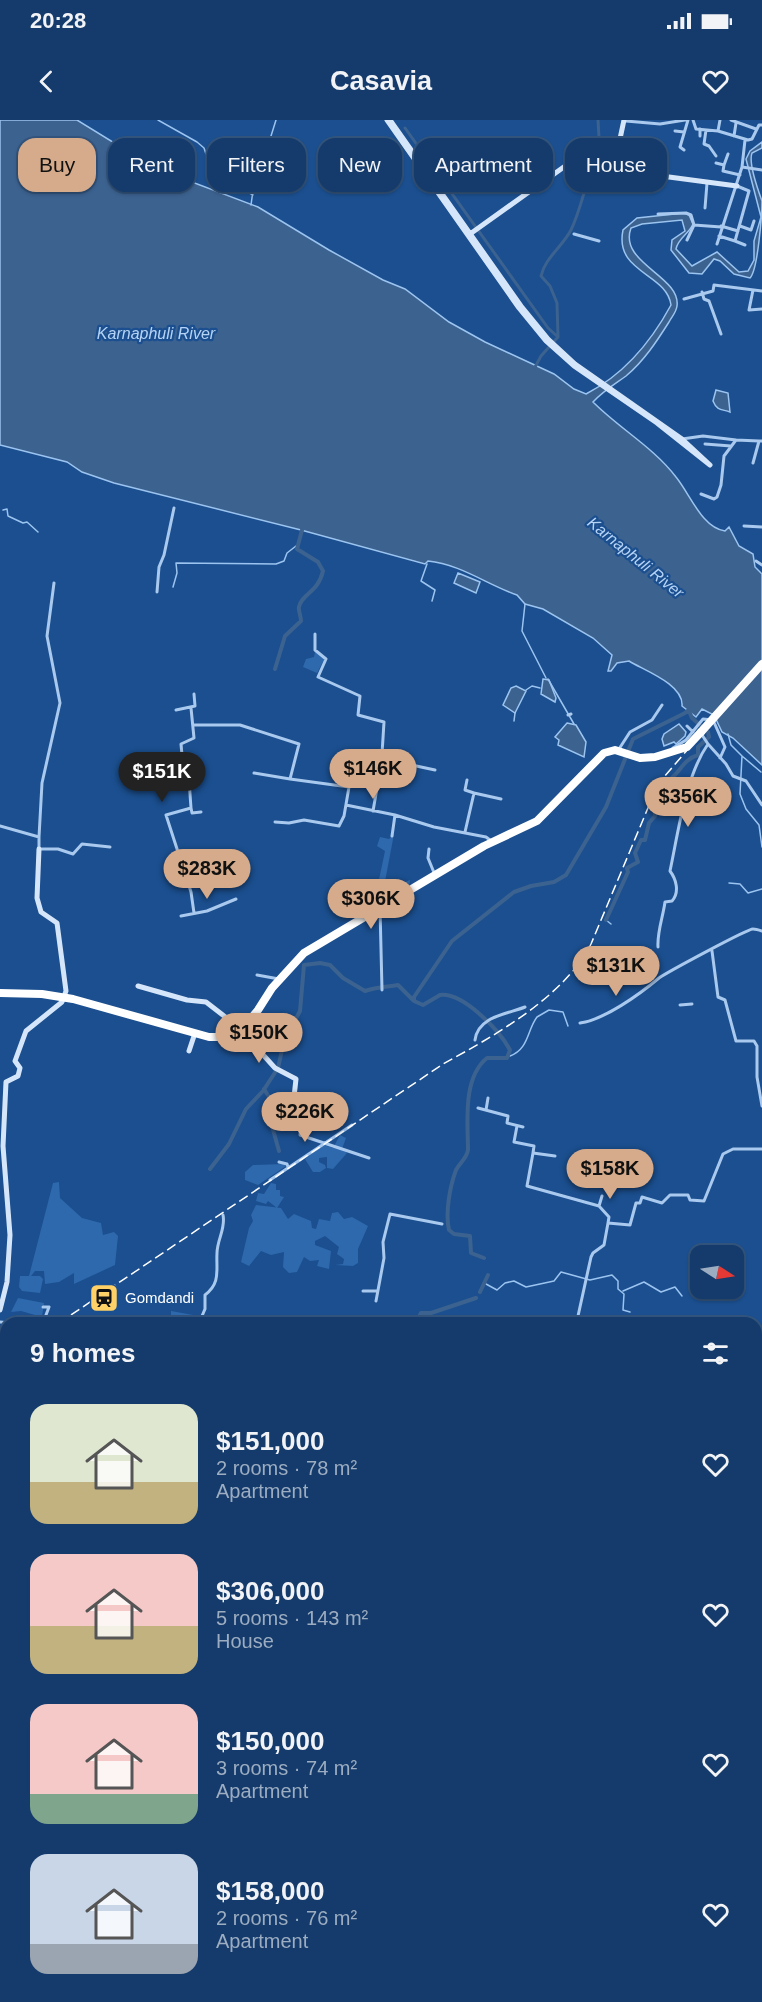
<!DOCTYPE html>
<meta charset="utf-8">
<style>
:root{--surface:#143b6b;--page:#214673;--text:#f1f3f6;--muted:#9dadc1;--line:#33557e;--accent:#d6ab8b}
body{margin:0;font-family:Arial,sans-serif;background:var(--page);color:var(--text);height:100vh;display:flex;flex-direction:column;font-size:22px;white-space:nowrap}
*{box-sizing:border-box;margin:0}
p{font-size:20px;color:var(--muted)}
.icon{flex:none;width:33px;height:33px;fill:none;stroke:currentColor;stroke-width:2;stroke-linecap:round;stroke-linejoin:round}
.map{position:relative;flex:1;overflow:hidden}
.panel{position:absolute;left:0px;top:1197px;width:762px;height:686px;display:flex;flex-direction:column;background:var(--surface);border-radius:18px 18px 0 0;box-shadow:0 2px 4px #0004,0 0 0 2px var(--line)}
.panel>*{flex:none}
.hud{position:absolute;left:18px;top:18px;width:726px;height:54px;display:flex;gap:12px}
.needle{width:39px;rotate:102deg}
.fabs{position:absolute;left:690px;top:1125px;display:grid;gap:12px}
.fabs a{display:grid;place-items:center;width:54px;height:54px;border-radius:12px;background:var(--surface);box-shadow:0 2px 4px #0004,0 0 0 2px var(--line);font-size:30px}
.price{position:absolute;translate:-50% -51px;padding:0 14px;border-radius:21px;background:var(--accent);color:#111;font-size:20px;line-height:39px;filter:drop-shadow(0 2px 3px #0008)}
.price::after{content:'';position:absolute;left:50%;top:36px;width:18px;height:14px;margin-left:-9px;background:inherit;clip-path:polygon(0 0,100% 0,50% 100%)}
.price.active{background:#222;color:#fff}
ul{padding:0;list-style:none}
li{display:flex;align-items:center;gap:18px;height:150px;padding:0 30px}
li span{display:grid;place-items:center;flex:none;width:168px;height:120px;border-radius:18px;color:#555}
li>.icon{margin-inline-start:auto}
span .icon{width:72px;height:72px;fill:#fffc;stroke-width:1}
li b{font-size:26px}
h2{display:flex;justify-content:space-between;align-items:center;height:72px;padding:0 30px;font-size:26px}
.tag{padding:0 21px;border-radius:18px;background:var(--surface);box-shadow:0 2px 4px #0004,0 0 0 2px var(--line);font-size:21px;line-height:54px}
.tag.active{background:var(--accent);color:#111}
.status{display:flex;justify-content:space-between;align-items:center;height:42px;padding:0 30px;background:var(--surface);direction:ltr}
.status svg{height:16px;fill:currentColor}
header{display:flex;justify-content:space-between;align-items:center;height:78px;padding:0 30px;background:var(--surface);font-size:27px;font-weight:800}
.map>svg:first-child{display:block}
</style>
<div class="status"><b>20:28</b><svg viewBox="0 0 49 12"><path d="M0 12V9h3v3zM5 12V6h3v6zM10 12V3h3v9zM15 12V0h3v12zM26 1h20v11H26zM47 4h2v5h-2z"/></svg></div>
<header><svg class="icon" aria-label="back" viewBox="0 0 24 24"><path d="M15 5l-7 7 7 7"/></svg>Casavia<svg class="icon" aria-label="heart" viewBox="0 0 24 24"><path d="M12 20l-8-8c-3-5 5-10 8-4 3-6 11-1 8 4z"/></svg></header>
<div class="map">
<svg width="762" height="1882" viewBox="0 0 762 1882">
<rect width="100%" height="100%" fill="#1b4f8f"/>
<!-- green -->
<path fill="#2e69ad" d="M315 532 325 538 317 553 303 547 306 539 314 537Z
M394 714 383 772 410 760 408 776 392 787 371 783 370 778 335 775 336 768 341 770 344 764 372 772 377 769 385 731 377 726 380 717 389 719Z
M340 1015 346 1018 342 1029 347 1033 333 1049 327 1048V1037L319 1038V1042L325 1045 326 1048 320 1052H313L305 1039 324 1025 333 1028Z
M284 1044 286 1046 258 1065 245 1060V1052L253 1045Z
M59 1062 60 1078 82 1098 101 1103 103 1115 114 1112 118 1116 115 1145 74 1164V1153L59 1162 45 1164 44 1151H35L31 1156H40L43 1159 40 1173 22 1171 19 1167 20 1156H29L53 1063Z
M271 1063 276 1064V1070H280V1076L284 1077 277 1088 268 1081 266 1084 256 1081 258 1073 264 1074Z
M256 1085 281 1088 288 1099 294 1094 311 1101 312 1108 316 1109 319 1099 330 1101 332 1093 338 1092 344 1099 352 1097 368 1106 358 1129V1143L353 1146 335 1145 343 1144 344 1139 337 1134 339 1127 325 1116 315 1121V1125L331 1131 329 1149 317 1146 319 1140 310 1141 304 1137 297 1152 289 1153 283 1147 284 1132 271 1135 261 1131 249 1146 241 1142 249 1108 253 1101 251 1095Z
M18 1178 44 1183 42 1197 21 1191 11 1192Z
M171 1191 199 1196 201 1203H171Z"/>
<!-- water -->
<path fill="#3c6290" stroke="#9cc4f0" stroke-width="1.5" d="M0 0H77L155 48 258 87 329 130 383 160 405 169 449 202 485 222 554 254 574 269 586 274C623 255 651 222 671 185 667 153 614 153 623 110L637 98 684 93 689 95 693 104C689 114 678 118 676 129L692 146 717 132 739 152 748 151 754 140V121L761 97 746 39 750 31 762 22V28L752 33C748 43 758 70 762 81 762 93 758 150 750 158L734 154 720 141 714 139 702 154 689 153 671 130 672 120 685 111 682 100 642 104 631 108C618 143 681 156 677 186 676 193 672 196 669 202 657 221 644 241 626 256 615 264 603 271 593 282 620 309 653 327 676 357 690 374 702 408 725 411L729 407 739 426 753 434 755 447 762 454V645L733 618 722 612 714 595 702 589 696 597 682 586C684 564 643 550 629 541L617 543 611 551H608L612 535 593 518 543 489 525 484 517 475C488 465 460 444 428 441L425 444 301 410 114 363 82 352 67 342 0 325Z
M716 270 728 273 730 292C722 289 717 291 713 281Z
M458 453 480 462 476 473 454 463Z
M543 559 549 560 556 578 555 582 541 574Z
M516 566 526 571 515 593 503 585 511 568Z
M567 603 576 605 586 622 584 637 558 625 559 620 555 617Z
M679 604 686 612 685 616 676 624 674 622 664 626 662 619 664 614Z"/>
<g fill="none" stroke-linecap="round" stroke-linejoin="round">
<!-- stream -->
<path stroke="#9cc4f0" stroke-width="1.5" d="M158 0 197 22 204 28 209 43 218 55 253 75
M248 39 254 55
M251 85 255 56 260 51 276 0
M3 390 7 389 8 396 23 403 27 402 38 412
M427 444 421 461 435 470 432 481
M173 467 177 453 176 443 276 444 284 441 287 433 296 426
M525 484 522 511 546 558
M548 559 574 604
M526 570 532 566 540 568
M514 601 515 593
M728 614 731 625 742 636 740 674 746 689 759 705 762 727
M742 636 761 652
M729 763 740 764 748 773 762 769
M606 800 611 804
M510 936C529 929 527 910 537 897L549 890 563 892 568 906
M486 1164 497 1170 505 1163 514 1161 526 1167 554 1161 561 1152 590 1160 612 1155 618 1161V1169L624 1174 623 1190 630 1192
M623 1171 644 1162 661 1172 675 1167 682 1176"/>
<!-- canal -->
<path stroke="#3c6290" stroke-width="3" d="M405 8 548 208 558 217 541 236 534 249
M558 217 557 183 550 166 541 156C545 138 562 127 571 110 581 89 585 65 594 43L600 35 598 0"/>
<!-- river -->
<path stroke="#3c6290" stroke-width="4" d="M275 549 285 516 301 501C301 496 298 490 299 487 302 473 318 473 323 451L318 442 297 429 302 410
M606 800 628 752 627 748 638 742 635 733 641 720H645L649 703 655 696 654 687 659 684 664 663C679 657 681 640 698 635V627L709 617 708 612 692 598 689 591
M264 969 273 983 275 996 272 1006 279 1031
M210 1049 229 1024 246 989 263 971 278 948 284 921 300 891 304 845 320 843 330 845 343 858 365 871C376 867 386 867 398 865L413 880
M484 1138 471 1133 470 1116 454 1114 449 1110C445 1093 450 1066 456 1050 459 1044 467 1038 468 1030 468 1004 462 958 487 938H507L510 930C500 911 463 872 440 875L423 885 414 881V877L452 821 514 772 531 766 554 762 566 755 606 687 633 619 685 593 691 588
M480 1172 488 1155
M416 1203 421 1193H431L476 1178"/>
<!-- street -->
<path stroke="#a9c9ee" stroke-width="3" d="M693 0 696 9 718 11 748 20 752 19 759 5H762
M731 0 756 9
M626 1 660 4 685 0
M706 10 704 24 709 26 716 36
M675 11 684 12
M718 11 720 0
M700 16V9
M734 16 736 3
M684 30 680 27 688 0
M716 43 724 45 723 51 740 55
M724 45 728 34
M742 47 762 50
M705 88 707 63
M658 94 686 93 691 95 694 105 687 120
M694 105 721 107
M721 106 738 111
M740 106 751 110 754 101
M574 114 599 121
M719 116 735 121 749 71 737 66
M735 121 745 125
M717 124 742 47 745 20
M702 172 704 179 709 181 721 214
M684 179 713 171 714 165 762 171
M749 190 753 170
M749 190 762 189
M682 319 703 316 736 320
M705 324 731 326
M753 343 759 321H762
M701 374 714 379 717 377 721 365 724 336 736 320 759 321
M744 406 762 407
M756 441 762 445
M157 472 159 447 164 435 174 388
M315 514V530L326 539 318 557 360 576 358 595 384 602 382 634 390 639 388 651
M191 588 194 618 181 624 184 657 189 660 191 688 166 695 191 772 194 793
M176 590 195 586 194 574
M568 595 571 594
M193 605H240L299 624 290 659 254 653
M687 606 693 612
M708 624 726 644 733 656 746 661 762 685
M673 628 686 620 703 599 713 600 725 627 720 638
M619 629 630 612 652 600 662 585
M474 673 501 679
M346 685 395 695
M191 688 192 693 201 692
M373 691 380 651 396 652 407 644 435 650
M275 702 289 703 304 700 339 706 344 696 349 667 290 659
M0 706 39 717V729H58L73 734 82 724 110 727
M465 712 474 673 465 670 467 660
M392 716 395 695 434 707 486 717 490 720
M39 717 42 663 60 583 47 516 54 463
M429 729 428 738 435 755
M360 773 380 777 388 782
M380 788 382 870
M181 796 207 791 236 779
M658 827C657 812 663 797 665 782L672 781C680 772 676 759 670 751 678 714 685 657 708 624L702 615
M712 831 718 877 725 880 736 921H754L757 926V957L762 986
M257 855 279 859
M680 885 692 884
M580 903C604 900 640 874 659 858 666 853 747 809 753 809 756 809 759 810 762 811
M475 920C478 896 508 894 525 887
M303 980 300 1015 369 1038
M478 988 508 996 507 1003 523 1007
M486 990 488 978
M517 1006 514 1022 534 1026 533 1033 555 1036
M533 1033 527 1066 599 1086 609 1097 608 1103
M279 1042 287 1044 288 1047
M270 1060 352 1005
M599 1086 602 1076
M363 1171H377
M376 1181 384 1138 383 1122 390 1094 442 1104
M0 1202 11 1203
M43 1203 49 1187H43
M199 1203 205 1189V1175C221 1163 216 1150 217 1133 217 1120 226 1108 223 1095
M566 1203 578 1196 591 1137 593 1133 604 1125 608 1103 630 1105 636 1083H640L642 1077 662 1083 670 1075H688L690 1080 704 1081 723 1034 733 1029H762
M0 1300 6 1298
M756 1394 762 1393
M0 1523 4 1517
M756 1822 762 1823
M756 1856 762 1858
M646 1882V1876"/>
<!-- secondary -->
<path stroke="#d6e6fa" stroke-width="5" d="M387 0 519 188 546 221 574 246 657 303 710 345 682 319 575 244 548 219 521 186 390 0
M609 50 614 47 624 0
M470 114 582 34 610 53 616 50 737 66
M138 866 187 880 206 882 237 906 275 948 296 959 294 977 303 979
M189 931 195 913
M0 1190 7 1162 10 1115 3 1026 6 962 18 956 20 948 15 941 26 911 62 882 66 871 57 803 41 792 37 778 39 729
M0 1474 6 1475
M6 1502V1517
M0 1573 6 1563"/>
<!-- highway -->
<path stroke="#fff" stroke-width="8" d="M0 873 42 874 73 879 209 917H220L242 909 258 890 272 868 304 833 484 726 537 701 604 633 615 630 640 638 655 637 687 627 701 612"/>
<!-- rail -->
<path stroke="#fff" stroke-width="1.5" stroke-dasharray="10 4.5" stroke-linecap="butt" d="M59 1203 443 944C494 916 564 877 591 824L658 664 762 543
M0 1243 6 1239"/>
<!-- highway-bridge -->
<path stroke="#fff" stroke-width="8" d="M701 612 762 544"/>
</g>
<!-- icons -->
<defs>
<g id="station-square" transform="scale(1.5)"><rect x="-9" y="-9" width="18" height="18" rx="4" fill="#ffd166" stroke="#1b4f8f"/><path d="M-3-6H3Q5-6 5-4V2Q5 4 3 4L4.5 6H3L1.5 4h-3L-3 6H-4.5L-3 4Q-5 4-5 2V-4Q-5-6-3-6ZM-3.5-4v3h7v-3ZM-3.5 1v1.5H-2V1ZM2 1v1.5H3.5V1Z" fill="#111"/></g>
</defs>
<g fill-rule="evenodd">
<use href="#station-square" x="104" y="1178"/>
</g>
<g text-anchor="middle" stroke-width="4.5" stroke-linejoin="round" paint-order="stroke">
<!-- poi labels -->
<g font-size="15" fill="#fff" stroke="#1b4f8f" text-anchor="start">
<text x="125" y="1183">Gomdandi</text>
</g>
<!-- water labels -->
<g font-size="16" font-style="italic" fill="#b5d3f5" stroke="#1b4f8f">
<text x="156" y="219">Karnaphuli River</text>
<text transform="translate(636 437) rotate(39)" y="6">Karnaphuli River</text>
</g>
</g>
</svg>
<div class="fabs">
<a><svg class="needle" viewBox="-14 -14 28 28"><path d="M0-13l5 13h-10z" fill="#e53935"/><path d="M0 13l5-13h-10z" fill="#9dadc1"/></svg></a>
</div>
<b class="price" style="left:373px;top:680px">$146K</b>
<b class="price active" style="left:162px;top:683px">$151K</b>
<b class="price" style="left:688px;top:708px">$356K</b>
<b class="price" style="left:207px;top:780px">$283K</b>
<b class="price" style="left:371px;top:810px">$306K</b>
<b class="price" style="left:616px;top:877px">$131K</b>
<b class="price" style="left:259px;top:944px">$150K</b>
<b class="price" style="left:305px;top:1023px">$226K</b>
<b class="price" style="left:610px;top:1080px">$158K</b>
<div class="hud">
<a class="tag active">Buy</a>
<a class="tag">Rent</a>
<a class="tag">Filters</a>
<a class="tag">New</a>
<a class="tag">Apartment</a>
<a class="tag">House</a>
</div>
<section class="panel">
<h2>9 homes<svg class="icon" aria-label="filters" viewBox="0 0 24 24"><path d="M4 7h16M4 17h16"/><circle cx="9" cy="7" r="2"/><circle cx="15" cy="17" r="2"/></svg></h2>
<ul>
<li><span style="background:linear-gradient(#dfe7d0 65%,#c2b280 0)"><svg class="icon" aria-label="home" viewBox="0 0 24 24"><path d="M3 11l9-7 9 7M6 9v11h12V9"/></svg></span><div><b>$151,000</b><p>2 rooms · 78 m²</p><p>Apartment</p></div><svg class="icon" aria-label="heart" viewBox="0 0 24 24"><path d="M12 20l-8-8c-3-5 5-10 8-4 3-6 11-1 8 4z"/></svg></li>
<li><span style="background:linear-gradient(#f6c9c9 60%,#c2b280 0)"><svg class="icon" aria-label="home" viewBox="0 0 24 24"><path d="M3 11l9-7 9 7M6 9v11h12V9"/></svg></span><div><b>$306,000</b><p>5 rooms · 143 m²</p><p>House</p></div><svg class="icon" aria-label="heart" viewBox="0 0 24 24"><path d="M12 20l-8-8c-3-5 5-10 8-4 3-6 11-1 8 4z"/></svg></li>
<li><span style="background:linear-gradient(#f6c9c9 75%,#7fa58c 0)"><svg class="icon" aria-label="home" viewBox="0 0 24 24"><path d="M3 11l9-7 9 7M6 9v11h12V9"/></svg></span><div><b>$150,000</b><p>3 rooms · 74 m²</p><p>Apartment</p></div><svg class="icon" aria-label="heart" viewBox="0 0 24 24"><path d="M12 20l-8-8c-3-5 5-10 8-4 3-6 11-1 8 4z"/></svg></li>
<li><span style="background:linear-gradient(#c9d6e8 75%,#9aa5b1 0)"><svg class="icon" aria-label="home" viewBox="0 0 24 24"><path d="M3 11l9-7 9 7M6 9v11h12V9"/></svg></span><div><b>$158,000</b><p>2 rooms · 76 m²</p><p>Apartment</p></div><svg class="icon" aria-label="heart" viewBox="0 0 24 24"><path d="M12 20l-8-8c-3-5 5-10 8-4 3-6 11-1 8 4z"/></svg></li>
</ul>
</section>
</div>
